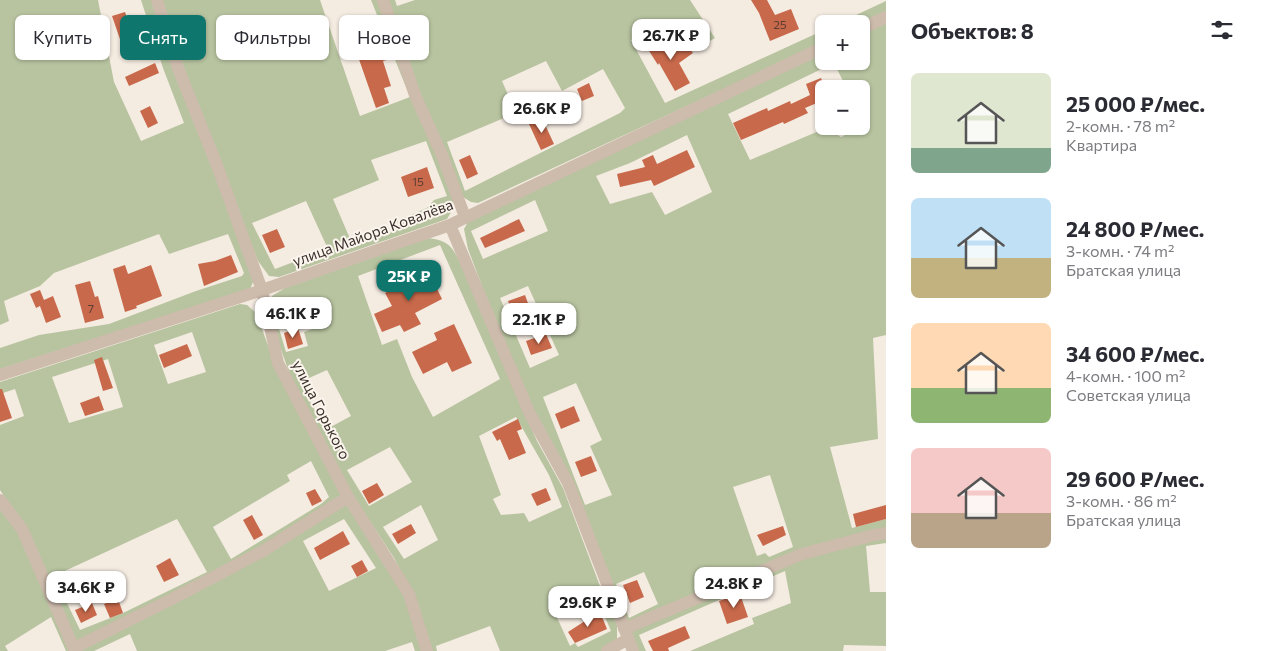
<!DOCTYPE html>
<html lang="ru">
<meta charset="utf-8">
<style>
:root{--surface:#fff;--page:#f7f7f7;--text:#2b2b33;--muted:#7c7c81;--accent:#0f766e}
body{margin:0;font-family:Commissioner,sans-serif;background:var(--page);color:var(--text);height:100vh;display:flex;flex-direction:column;font-size:19px;white-space:nowrap}
*{box-sizing:border-box;margin:0}
p{font-size:16px;color:var(--muted)}
.icon{flex:none;width:28px;height:28px;fill:none;stroke:currentColor;stroke-width:2;stroke-linecap:round;stroke-linejoin:round}
.map{position:relative;flex:1;overflow:hidden}
.drawer{display:flex;flex-direction:column;background:var(--surface);width:375px}
.drawer>*{flex:none}
.guide{position:absolute;left:15px;top:15px;width:475px;height:45px;display:flex;gap:10px}
.fabs{position:absolute;left:815px;top:15px;display:grid;gap:10px}
.fabs a{display:grid;place-items:center;width:55px;height:55px;border-radius:8px;background:var(--surface);box-shadow:0 1px 4px #0004;font-size:25px}
.price{position:absolute;translate:-50% -42px;padding:0 11px;border-radius:10px;background:#fff;color:#222;font-size:16px;line-height:32px;filter:drop-shadow(0 1px 2px #0008)}
.price::after{content:'';position:absolute;left:50%;top:30px;width:15px;height:11px;margin-left:-8px;background:inherit;clip-path:polygon(0 0,100% 0,50% 100%)}
.price.on{background:var(--accent);color:#fff}
ul{padding:0;list-style:none}
li{display:flex;align-items:center;gap:15px;height:125px;padding:0 25px}
li span{display:grid;place-items:center;flex:none;width:140px;height:100px;border-radius:8px;color:#555}
li>.icon{margin-inline-start:auto}
span .icon{width:60px;height:60px;fill:#fffc;stroke-width:1}
li b{font-size:21px}
h2{display:flex;justify-content:space-between;align-items:center;height:60px;padding:0 25px;font-size:21px}
.tag{padding:0 18px;border-radius:8px;background:var(--surface);box-shadow:0 1px 4px #0004;font-size:18px;line-height:45px}
.tag.on{background:var(--accent);color:#fff}
main{display:flex;flex:1;min-height:0}
.map>svg:first-child{display:block}
</style>
<main>
<div class="map">
<svg width="886" height="651" viewBox="0 0 886 651">
<rect width="100%" height="100%" fill="#f4ebe1"/>
<!-- green -->
<path fill="#b8c4a0" fill-rule="evenodd" d="M0 0H98L114 82 141 141 184 123 163 68 141 0H154L254 280 250 289 0 369V348L39 335 109 324 196 291 242 276 244 273 228 234 169 254 159 234 54 273 40 286 4 301 9 321 0 325Z
M161 0H320L360 116 410 97 371 0H379L454 200 453 209 447 219 279 277 269 276 258 261 203 125ZM426 141 447 196 434 200 427 208 397 221 400 229 355 246 351 241 333 199 379 180 371 160ZM306 201 328 249 275 269 252 223Z
M388 0H395L397 6 415 0H690L715 38 698 48 684 27 663 26 631 40 665 103 824 30V41L756 74 478 203 471 202 463 197 418 88ZM546 61 562 91 603 69 625 108 620 113 465 191 447 142 516 113 502 81Z
M886 1V11L859 24H837Z
M886 22V335L873 338 878 439 830 447 852 528 886 519V529L625 624 493 315 468 249 464 229 469 220 824 52V61H861V34ZM834 63 847 89H861V117L865 125 841 137 826 128 750 160 728 114ZM687 135 712 192 665 215 652 192 610 204 596 176 630 163ZM535 200 548 231 483 259 471 231ZM528 286 559 355 530 368 500 298ZM576 383 602 440 590 446 612 495 585 505 543 397ZM770 475 793 547 769 557 765 553 757 556 733 487ZM644 572 658 604 629 618 616 584Z
M428 238C453 241 453 250 464 270L537 441 563 488 603 594 617 625V639L601 651H500L490 626 436 646 437 651H432L418 604 394 558 339 474 290 375 278 341 268 307 272 296 285 288ZM440 245 500 379 433 417 412 377 397 339 382 345 358 276ZM310 303 318 327 304 332 308 346 286 352 274 312ZM327 370 351 416 325 430 300 382ZM516 417 549 475 562 507 529 522 524 513 501 515 493 499 501 495 479 436ZM390 447 412 482 369 506 347 470ZM421 505 438 540 404 559 383 527ZM597 598 611 631 578 647 575 643 570 646 555 613Z
M240 304 247 305 256 313 269 348 343 495 261 548 76 643 24 528 0 490V425L24 416 15 389 0 394V382ZM192 332 206 372 168 384 154 345ZM108 359 123 407 69 423 52 377ZM311 461 329 497 321 504 231 559 213 527 290 481 287 475ZM177 519 207 572 123 613 80 630 54 576Z
M347 501 405 592 424 651H415L412 642 385 651H137L130 634 94 651H80ZM344 519 376 568 329 591 303 541Z
M0 502 20 535 72 651H66L51 617 5 646 8 651H0Z
M886 536V543L866 546 870 592H886V646L844 645 843 651H690L754 624 752 618 791 603 785 571 639 635 646 651H638L628 630 803 557Z"/>
<!-- building -->
<path fill="#c8694b" d="M751 0H767L775 15 791 9 799 29 770 41 759 13Z
M125 12 131 30 141 26 146 40 123 48 112 16Z
M383 36 390 59 383 61 391 86 384 88 389 103 376 108 354 45Z
M655 36 664 51 681 38 693 53 679 63 690 83 675 91 659 63 658 65 644 43Z
M155 63 159 73 129 86 125 77Z
M821 78 824 86V100L805 108 808 113 784 124 783 122 741 140 733 123 767 108 768 111 790 101 791 104 810 95 806 84Z
M589 83 594 96 582 101 577 89Z
M150 106 158 123 148 128 140 111Z
M542 118 554 144 541 150 529 124Z
M687 150 695 167 654 186 651 180 620 187 617 174 645 167 642 160 653 155 657 164Z
M470 155 478 174 467 179 459 160Z
M427 167 434 188 408 197 401 177Z
M519 219 525 231 485 248 480 238Z
M277 229 285 247 270 253 262 235Z
M231 255 238 272 204 286 198 264 215 261Z
M125 265 128 274 151 265 162 296 136 306 137 308 125 312 113 269Z
M427 268 442 299 415 313 421 324 404 332 400 325 382 332 374 314 392 306 385 293 411 281 409 277Z
M90 281 95 297 98 296 104 318 85 323 75 285Z
M40 290 44 300 53 296 61 317 46 323 40 306 36 308 30 294Z
M525 295 529 306 512 312 508 301Z
M454 324 472 363 452 372 447 362 423 374 412 352 437 340 434 333Z
M298 328 303 344 288 349 284 333Z
M546 334 552 348 531 355 526 341Z
M187 344 192 356 164 368 159 355Z
M102 357 113 388 103 391 94 360Z
M0 389H2L12 418 0 422Z
M99 396 104 410 85 416 80 403Z
M574 406 580 421 561 429 555 414Z
M518 419 522 429 517 431 526 453 509 460 500 439 497 441 492 432Z
M591 456 597 471 581 477 575 462Z
M377 483 384 495 369 504 362 491Z
M546 488 551 500 537 506 531 494Z
M315 489 322 501 312 506 306 493Z
M886 505V519L856 527 853 514Z
M252 515 263 535 254 540 243 520Z
M411 524 416 533 398 544 392 534Z
M783 526 786 535 763 546 757 535Z
M343 531 350 544 320 560 314 548Z
M170 558 179 575 164 582 156 566Z
M362 560 368 571 357 577 351 566Z
M637 580 644 597 630 603 623 585Z
M740 594 748 617 727 624 719 601Z
M118 599 123 613 110 618 104 604Z
M92 603 97 615 81 623 75 610Z
M600 612 607 629 575 643 568 632 588 619 587 617Z
M685 626 690 638 668 648 669 651H653L648 641Z"/>
<g fill="none" stroke-linecap="round" stroke-linejoin="round">
<!-- street -->
<path stroke="#cdbbac" stroke-width="12" d="M157 0 178 68 218 168 262 290 278 363 348 497 409 594 427 651
M383 0 415 95 442 155 465 217
M861 29 886 17
M450 225 530 414 568 483 633 651
M0 375 262 290 450 225 824 47
M0 500 22 529 75 651
M624 629 802 554 874 535 886 533
M74 648 168 601 263 551 348 497
M607 651 628 639"/>
</g>
<g text-anchor="middle" stroke-width="4" stroke-linejoin="round" paint-order="stroke">
<!-- number labels -->
<g font-size="12" fill="#5e3e33">
<text x="780" y="29">25</text>
<text x="418" y="186">15</text>
<text x="91" y="313">7</text>
</g>
<!-- street labels -->
<g font-size="15" fill="#3b302b" stroke="#fbf5ee">
<text transform="translate(373 233) rotate(-20)" y="5">улица Майора Ковалёва</text>
<text transform="translate(321 410) rotate(63)" y="5">улица Горького</text>
</g>
</g>
</svg>
<div class="fabs">
<a>+</a>
<a>−</a>
</div>
<b class="price" style="left:671px;top:61px">26.7K ₽</b>
<b class="price" style="left:542px;top:134px">26.6K ₽</b>
<b class="price on" style="left:409px;top:302px">25K ₽</b>
<b class="price" style="left:293px;top:339px">46.1K ₽</b>
<b class="price" style="left:539px;top:345px">22.1K ₽</b>
<b class="price" style="left:734px;top:609px">24.8K ₽</b>
<b class="price" style="left:86px;top:613px">34.6K ₽</b>
<b class="price" style="left:588px;top:628px">29.6K ₽</b>
<div class="guide">
<a class="tag">Купить</a>
<a class="tag on">Снять</a>
<a class="tag">Фильтры</a>
<a class="tag">Новое</a>
</div>
</div>
<section class="drawer">
<h2>Объектов: 8<svg class="icon" aria-label="filters" viewBox="0 0 24 24"><path d="M4 7h16M4 17h16"/><circle cx="9" cy="7" r="2"/><circle cx="15" cy="17" r="2"/></svg></h2>
<ul>
<li><span style="background:linear-gradient(#dfe7d0 75%,#7fa58c 0)"><svg class="icon" aria-label="home" viewBox="0 0 24 24"><path d="M3 11l9-7 9 7M6 9v11h12V9"/></svg></span><div><b>25 000 ₽/мес.</b><p>2-комн. · 78 m²</p><p>Квартира</p></div></li>
<li><span style="background:linear-gradient(#bfe0f5 60%,#c2b280 0)"><svg class="icon" aria-label="home" viewBox="0 0 24 24"><path d="M3 11l9-7 9 7M6 9v11h12V9"/></svg></span><div><b>24 800 ₽/мес.</b><p>3-комн. · 74 m²</p><p>Братская улица</p></div></li>
<li><span style="background:linear-gradient(#ffd9b3 65%,#8fb573 0)"><svg class="icon" aria-label="home" viewBox="0 0 24 24"><path d="M3 11l9-7 9 7M6 9v11h12V9"/></svg></span><div><b>34 600 ₽/мес.</b><p>4-комн. · 100 m²</p><p>Советская улица</p></div></li>
<li><span style="background:linear-gradient(#f6c9c9 65%,#b9a48a 0)"><svg class="icon" aria-label="home" viewBox="0 0 24 24"><path d="M3 11l9-7 9 7M6 9v11h12V9"/></svg></span><div><b>29 600 ₽/мес.</b><p>3-комн. · 86 m²</p><p>Братская улица</p></div></li>
</ul>
</section>
</main>
